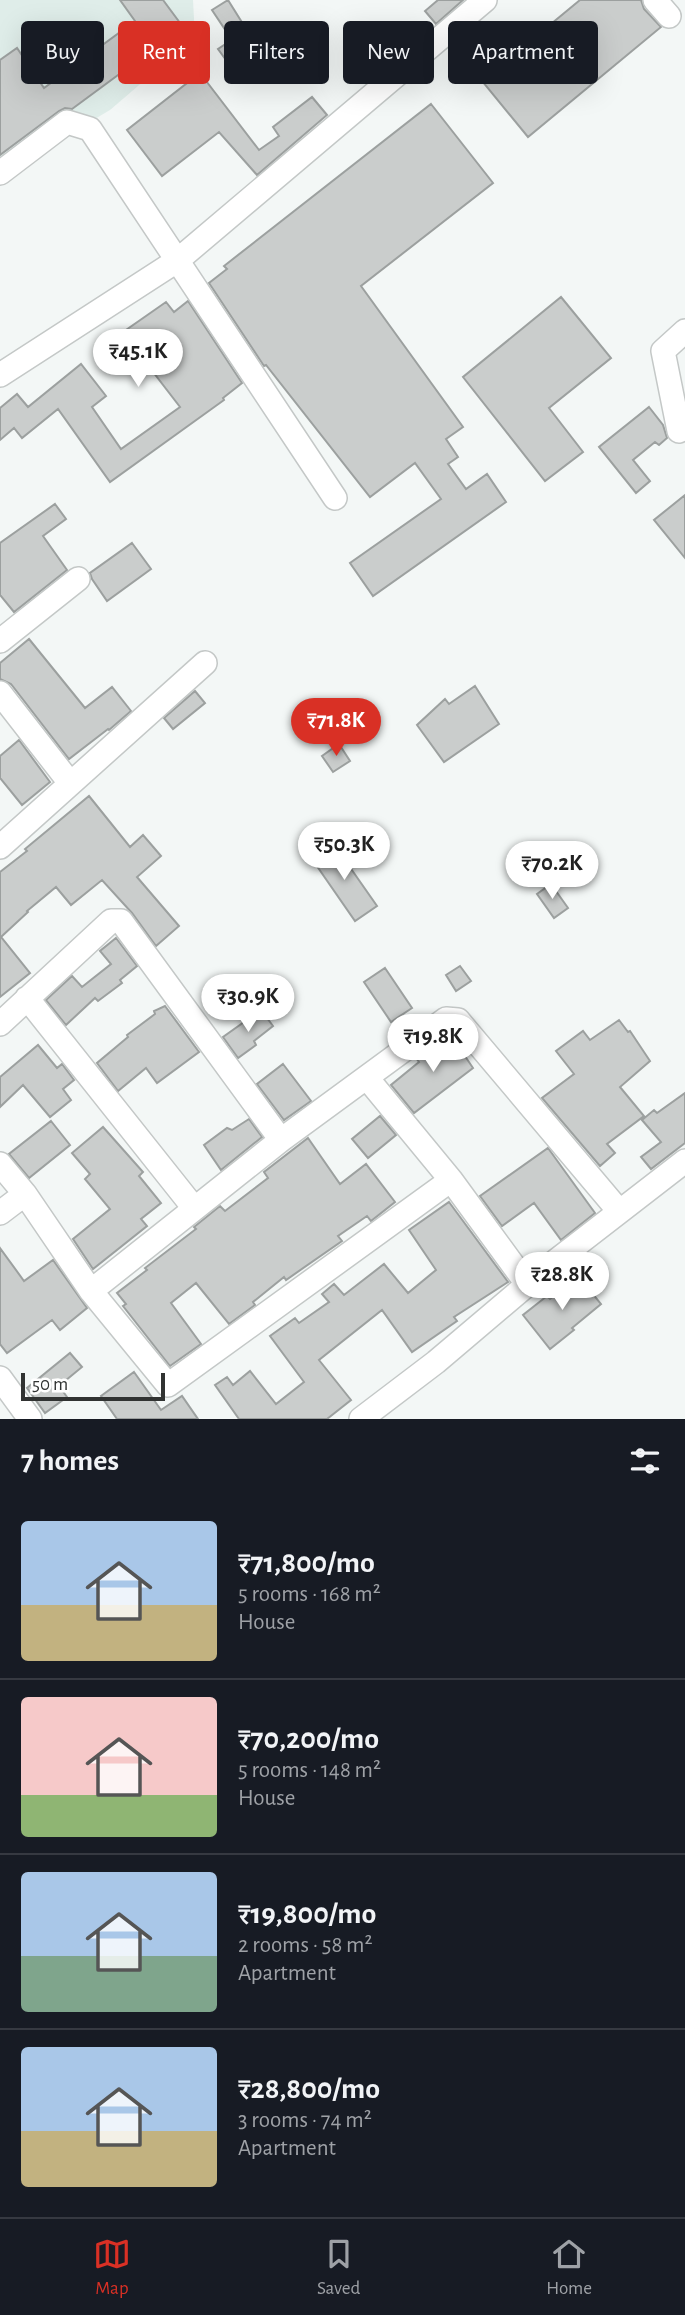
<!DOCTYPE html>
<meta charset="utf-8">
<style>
:root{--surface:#171b24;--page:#20242c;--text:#f1f3f6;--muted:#9ea1a6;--line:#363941;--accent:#d93025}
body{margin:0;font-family:"Alegreya Sans",sans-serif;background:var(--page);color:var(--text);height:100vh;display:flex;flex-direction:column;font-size:26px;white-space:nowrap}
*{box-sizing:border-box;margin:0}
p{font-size:23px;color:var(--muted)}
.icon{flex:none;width:38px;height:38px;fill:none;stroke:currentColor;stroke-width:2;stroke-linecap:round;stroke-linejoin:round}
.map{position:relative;height:1419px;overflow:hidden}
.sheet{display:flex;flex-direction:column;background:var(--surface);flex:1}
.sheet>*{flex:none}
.guide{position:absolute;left:21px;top:21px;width:644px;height:63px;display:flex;gap:14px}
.scale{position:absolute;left:21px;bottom:18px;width:144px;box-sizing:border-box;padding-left:7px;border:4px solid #313332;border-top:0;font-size:19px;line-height:24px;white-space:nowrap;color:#313332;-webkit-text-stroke:5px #fff;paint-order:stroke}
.price{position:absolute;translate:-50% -60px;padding:0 16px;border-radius:24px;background:#fff;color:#222;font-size:23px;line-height:46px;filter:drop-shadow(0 2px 4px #0008)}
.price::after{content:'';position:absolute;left:50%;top:42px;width:21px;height:16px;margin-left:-10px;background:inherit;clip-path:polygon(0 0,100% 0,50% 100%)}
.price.current{background:var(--accent);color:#fff}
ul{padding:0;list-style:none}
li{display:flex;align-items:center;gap:21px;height:175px;padding:0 21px}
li+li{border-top:2px solid var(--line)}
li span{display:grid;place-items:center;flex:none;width:196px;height:140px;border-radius:7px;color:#555}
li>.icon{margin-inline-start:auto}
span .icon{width:84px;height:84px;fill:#fffc;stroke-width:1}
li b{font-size:30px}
h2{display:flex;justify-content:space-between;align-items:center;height:84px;padding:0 21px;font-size:30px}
.chip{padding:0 24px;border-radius:7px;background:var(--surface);box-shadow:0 7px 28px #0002;font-size:24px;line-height:63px}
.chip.current{background:var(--accent);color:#fff}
.tabs{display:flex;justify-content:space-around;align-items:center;height:98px;border-top:2px solid var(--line);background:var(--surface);font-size:19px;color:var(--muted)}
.tabs a{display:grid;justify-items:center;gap:4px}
.tabs .current{color:var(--accent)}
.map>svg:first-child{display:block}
</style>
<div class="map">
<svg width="685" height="1419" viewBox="0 0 685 1419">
<rect width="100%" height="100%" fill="#f3f7f6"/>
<!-- built -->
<path fill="#dfede9" d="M0 0H193L195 37 110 110 0 175Z"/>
<!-- building -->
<path fill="#cacdcc" stroke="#9ca09f" stroke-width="2" d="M120 0H163L183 27 72 109 65 108 59 111 0 155V60L17 48 44 88 135 21Z
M228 0 243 24 228 34 212 10Z
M438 0H463L436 24 425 11Z
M580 0H641L644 9 661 27 528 137 482 81Z
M236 37 246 51 229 64 218 49Z
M382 45 392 58 377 70 367 58Z
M200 73 259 150 279 136 273 127 312 97 327 115 257 175 219 132 162 176 127 130Z
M431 104 493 183 361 286 463 427 446 439 458 457 448 464 466 489 487 474 506 502 373 596 350 563 441 499 415 463 370 497 266 365 264 366 209 283 227 269 224 266Z
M561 297 611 358 549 408 583 452 545 481 463 377Z
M188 301 242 383 223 398 224 400 110 482 58 409 22 438 14 428 0 440V408L17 394 28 407 81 364 106 396 92 407 121 449 180 407 143 359 137 364 116 337 166 302 174 312Z
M649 407 663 425 667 438 659 445 655 442 633 460 650 481 636 493 599 447Z
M685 495V558L654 520Z
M55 504 66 519 43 536 67 570 14 612 0 595V543Z
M132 543 151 569 107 601 92 579 90 573Z
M29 639 85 708 112 687 131 711 109 730 108 729 69 759 11 684 0 679V663Z
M475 686 499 724 444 762 417 725 445 699 449 704Z
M195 691 205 703 173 729 164 718Z
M19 740 50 782 22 805 0 778V756Z
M339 744 350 761 333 772 322 756Z
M89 796 130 847 143 835 161 856 137 877 179 926 156 946 132 913 102 880 71 905 56 887 27 911 28 912 1 937 30 973 0 997V872L27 851 25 849Z
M333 843 377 906 355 921 312 859Z
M551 884 568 908 554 918 537 894Z
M116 938 137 966 120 980 122 983 98 1001 95 998 66 1025 46 1000 72 976 82 987 111 964 100 951Z
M460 966 471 981 456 991 446 975Z
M385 968 412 1008 391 1022 364 982Z
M165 1006 199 1052 157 1083 146 1068 118 1091 97 1063 128 1037 127 1035 155 1014 154 1011Z
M261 1010 273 1026 254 1041 256 1045 238 1058 223 1037Z
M619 1020 628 1032 630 1031 650 1061 620 1087 644 1116 607 1144 615 1153 600 1166 542 1098 574 1074 556 1051 583 1031 590 1040Z
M450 1034 473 1068 414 1113 391 1085 419 1062 416 1058Z
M38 1045 57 1068 62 1064 74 1080 63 1089 71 1100 50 1117 23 1085 0 1107V1077Z
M283 1064 311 1101 284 1120 257 1084Z
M685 1093V1143L651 1169 641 1157 661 1142 642 1120 654 1110 657 1113Z
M380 1116 396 1135 368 1158 352 1139Z
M249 1119 262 1137 221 1170 204 1145 227 1128 232 1130Z
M51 1121 70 1145 29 1178 9 1154Z
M103 1127 143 1172 139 1176 161 1203 141 1219 147 1226 93 1269 73 1239 110 1209 85 1179 90 1174 72 1153Z
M308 1138 340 1184 366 1164 395 1202 371 1221 367 1216 338 1236 342 1241 286 1280 284 1277 253 1302 255 1305 229 1324 196 1283 171 1303 201 1344 170 1366 123 1306 126 1304 117 1293 147 1270 145 1268 196 1229 194 1227 220 1206 225 1211 268 1178 264 1172Z
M548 1148 595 1213 561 1240 534 1203 502 1226 480 1196Z
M449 1202 508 1282 454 1317 457 1321 412 1352 382 1310 319 1360 351 1400 327 1419H239L215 1385 227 1377 233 1385 250 1371 276 1404 304 1382 270 1336 295 1318 299 1323 329 1302 322 1294 334 1284 344 1295 384 1264 408 1293 436 1270 409 1230Z
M0 1248 24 1281 53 1260 87 1308 60 1330 52 1320 7 1353 0 1344Z
M579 1277 601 1304 572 1328 574 1330 550 1349 523 1315 547 1296 550 1299Z
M70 1353 82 1367 59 1386 67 1397 45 1413 27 1388Z
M134 1372 161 1410 182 1396 198 1419H117L101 1396Z"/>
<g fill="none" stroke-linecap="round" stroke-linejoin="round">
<!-- street casing -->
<g stroke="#c4c8c7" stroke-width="26">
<path id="street" d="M655 0 669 16
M0 173 67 122 90 129 335 498
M0 375 178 260 485 0
M679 431 663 351 685 331
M0 641 78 579
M0 693 70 783
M0 847 205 663
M27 998 194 1208
M0 1024 111 921H121L281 1140
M367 1078 451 1180 527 1284
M0 1164 25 1194 91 1291 168 1385 451 1180
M0 1213 25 1194
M91 1291 281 1140 446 1019 458 1020 619 1211
M0 1378 30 1419
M361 1419 436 1362 548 1267 685 1161"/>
</g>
<!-- street -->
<use href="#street" stroke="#fff" stroke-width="23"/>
</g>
</svg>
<div class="scale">50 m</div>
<b class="price" style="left:138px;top:389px">₹45.1K</b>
<b class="price current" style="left:336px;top:758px">₹71.8K</b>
<b class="price" style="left:344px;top:882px">₹50.3K</b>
<b class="price" style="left:552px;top:901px">₹70.2K</b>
<b class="price" style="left:248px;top:1034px">₹30.9K</b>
<b class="price" style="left:433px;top:1074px">₹19.8K</b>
<b class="price" style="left:562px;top:1312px">₹28.8K</b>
<div class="guide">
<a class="chip">Buy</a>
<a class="chip current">Rent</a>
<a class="chip">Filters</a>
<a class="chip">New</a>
<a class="chip">Apartment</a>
</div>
</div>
<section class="sheet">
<h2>7 homes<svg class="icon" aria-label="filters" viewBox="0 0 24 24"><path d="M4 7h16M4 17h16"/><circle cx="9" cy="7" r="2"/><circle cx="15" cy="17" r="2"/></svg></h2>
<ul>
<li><span style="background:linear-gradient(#a9c7e8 60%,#c2b280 0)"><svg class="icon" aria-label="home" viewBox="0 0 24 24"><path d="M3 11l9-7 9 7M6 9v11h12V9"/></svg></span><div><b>₹71,800/mo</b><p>5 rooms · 168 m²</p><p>House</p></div></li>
<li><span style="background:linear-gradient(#f6c9c9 70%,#8fb573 0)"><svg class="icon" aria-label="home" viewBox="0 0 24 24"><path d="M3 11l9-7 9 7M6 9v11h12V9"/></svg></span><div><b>₹70,200/mo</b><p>5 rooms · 148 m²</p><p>House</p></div></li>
<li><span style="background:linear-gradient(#a9c7e8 60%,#7fa58c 0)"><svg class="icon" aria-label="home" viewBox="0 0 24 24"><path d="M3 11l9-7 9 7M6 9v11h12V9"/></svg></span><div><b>₹19,800/mo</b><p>2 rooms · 58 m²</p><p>Apartment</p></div></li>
<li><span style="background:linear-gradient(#a9c7e8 60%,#c2b280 0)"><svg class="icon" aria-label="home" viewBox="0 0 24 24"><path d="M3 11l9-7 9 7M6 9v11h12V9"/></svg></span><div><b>₹28,800/mo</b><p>3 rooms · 74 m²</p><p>Apartment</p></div></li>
</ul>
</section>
<nav class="tabs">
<a class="current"><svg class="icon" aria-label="map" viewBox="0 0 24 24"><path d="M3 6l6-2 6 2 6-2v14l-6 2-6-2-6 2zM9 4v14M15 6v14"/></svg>Map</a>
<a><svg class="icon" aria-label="saved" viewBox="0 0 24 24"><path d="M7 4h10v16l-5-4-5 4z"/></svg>Saved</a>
<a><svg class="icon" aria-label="home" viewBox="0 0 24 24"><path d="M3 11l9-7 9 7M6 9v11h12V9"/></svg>Home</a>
</nav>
